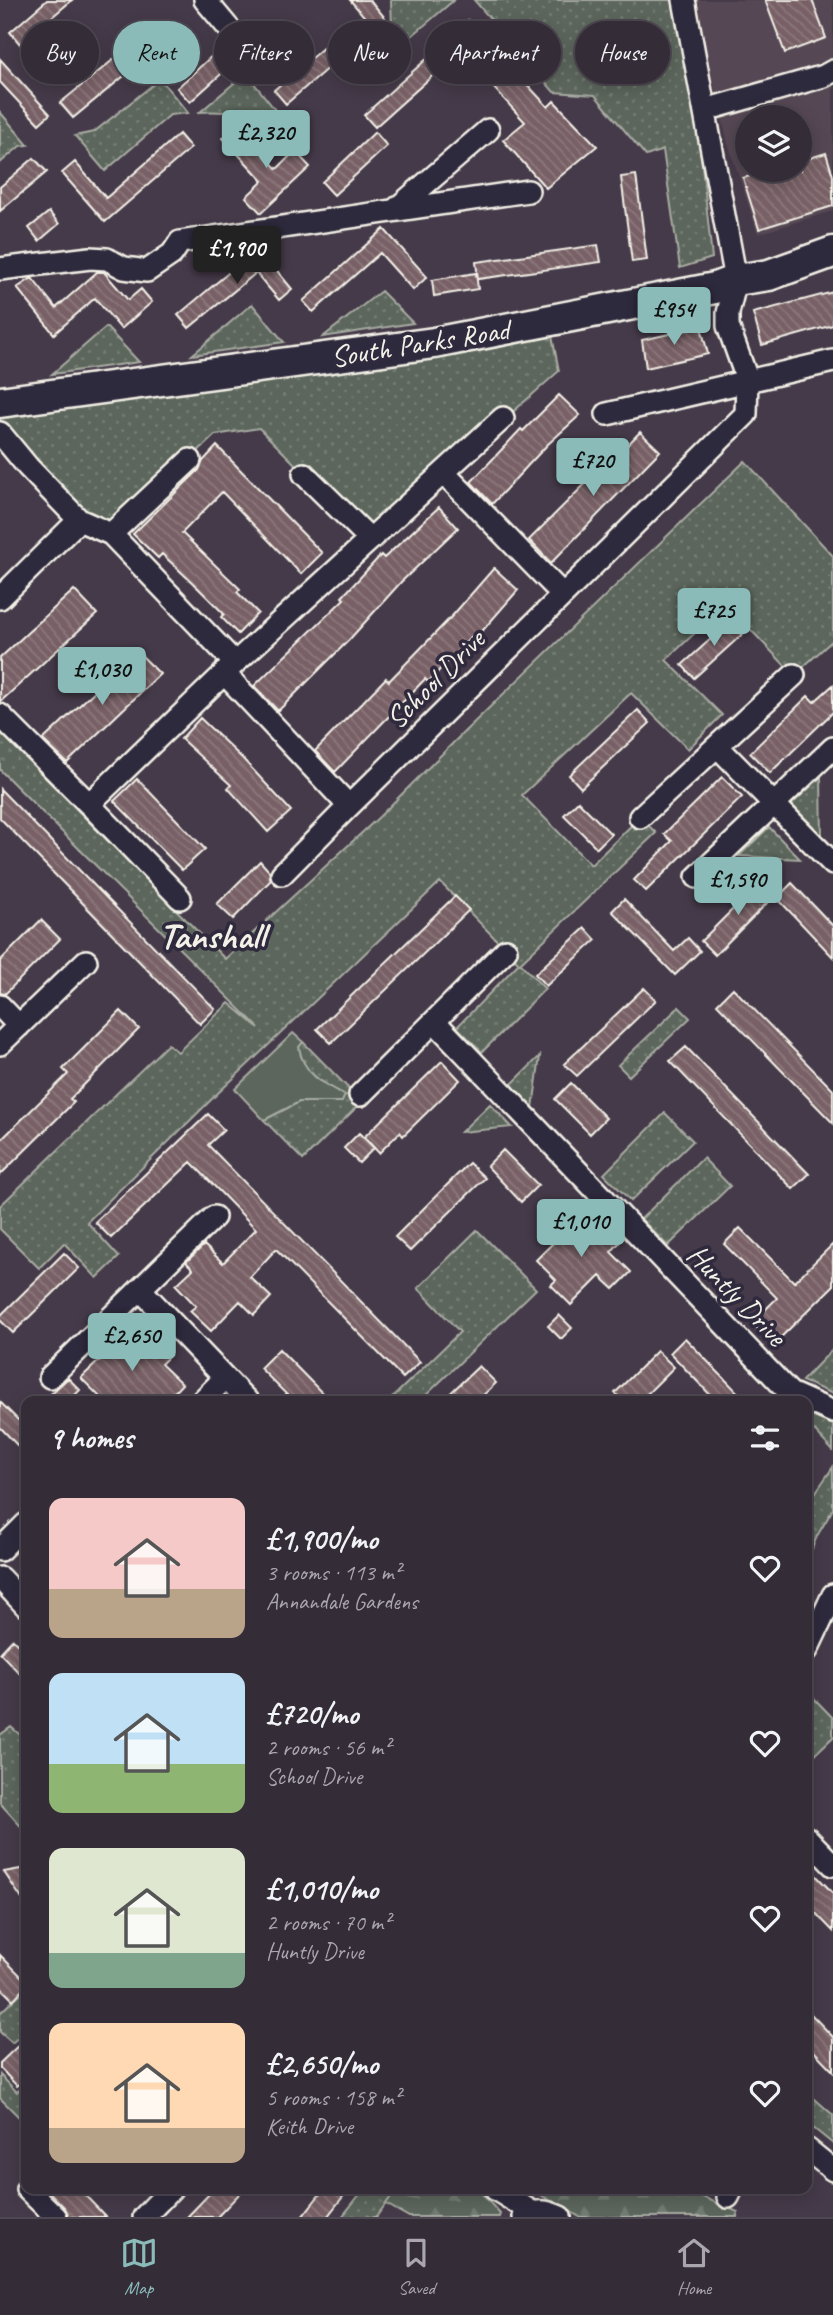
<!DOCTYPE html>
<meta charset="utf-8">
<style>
:root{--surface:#342c37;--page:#3c343f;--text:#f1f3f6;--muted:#a9a7ad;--line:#4e4852;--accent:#8bbbb9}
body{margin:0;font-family:Caveat,sans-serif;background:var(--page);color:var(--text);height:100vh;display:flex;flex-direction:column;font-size:26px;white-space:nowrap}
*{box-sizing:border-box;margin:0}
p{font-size:23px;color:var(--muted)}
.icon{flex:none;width:38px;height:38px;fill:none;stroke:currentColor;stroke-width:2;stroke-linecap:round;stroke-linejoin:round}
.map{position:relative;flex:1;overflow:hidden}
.drawer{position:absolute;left:21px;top:1396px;width:791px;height:798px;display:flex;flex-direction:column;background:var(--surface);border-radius:14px;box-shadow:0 4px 18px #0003,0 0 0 2px var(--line)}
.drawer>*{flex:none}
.banner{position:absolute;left:21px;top:21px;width:791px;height:63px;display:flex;gap:14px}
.tools{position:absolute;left:735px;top:105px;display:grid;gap:14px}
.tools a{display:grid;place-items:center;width:77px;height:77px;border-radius:50%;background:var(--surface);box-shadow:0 4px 18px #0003,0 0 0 2px var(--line);font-size:35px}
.price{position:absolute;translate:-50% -60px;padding:0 16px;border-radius:7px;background:var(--accent);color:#111;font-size:23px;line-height:46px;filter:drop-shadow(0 2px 4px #0008)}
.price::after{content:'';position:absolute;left:50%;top:42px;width:21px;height:16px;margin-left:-10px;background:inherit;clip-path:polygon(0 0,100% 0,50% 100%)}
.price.on{background:#222;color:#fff}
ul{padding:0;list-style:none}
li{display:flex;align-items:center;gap:21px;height:175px;padding:0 28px}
li span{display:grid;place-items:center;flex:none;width:196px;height:140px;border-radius:14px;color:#555}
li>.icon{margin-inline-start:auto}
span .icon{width:84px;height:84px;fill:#fffc;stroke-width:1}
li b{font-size:30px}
h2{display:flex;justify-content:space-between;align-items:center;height:84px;padding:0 28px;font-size:30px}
.tag{padding:0 24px;border-radius:32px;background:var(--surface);box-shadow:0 4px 18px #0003,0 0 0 2px var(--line);font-size:24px;line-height:63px}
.tag.on{background:var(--accent);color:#111}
.dock{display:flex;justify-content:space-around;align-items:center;height:98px;border-top:2px solid var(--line);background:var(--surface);font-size:19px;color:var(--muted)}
.dock a{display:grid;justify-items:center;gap:4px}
.dock .on{color:var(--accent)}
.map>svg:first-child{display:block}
</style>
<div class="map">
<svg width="833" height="2217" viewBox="0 0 833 2217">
<defs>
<pattern id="grass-dots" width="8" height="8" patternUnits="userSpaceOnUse" patternTransform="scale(1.75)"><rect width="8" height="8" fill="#5b665b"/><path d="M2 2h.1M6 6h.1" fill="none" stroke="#737c73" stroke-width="1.8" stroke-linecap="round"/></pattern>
<pattern id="forest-firs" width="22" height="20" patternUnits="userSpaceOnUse" patternTransform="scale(1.75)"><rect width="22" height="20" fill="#5b665b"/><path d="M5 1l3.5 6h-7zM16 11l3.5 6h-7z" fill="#737c73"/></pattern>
<pattern id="building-back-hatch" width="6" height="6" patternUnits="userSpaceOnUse" patternTransform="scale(1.75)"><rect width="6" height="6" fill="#786166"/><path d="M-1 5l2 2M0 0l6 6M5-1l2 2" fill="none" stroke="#8c787c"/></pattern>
</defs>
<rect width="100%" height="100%" fill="#453a49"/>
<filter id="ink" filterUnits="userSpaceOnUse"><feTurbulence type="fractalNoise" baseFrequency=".0143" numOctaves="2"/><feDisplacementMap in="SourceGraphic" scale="14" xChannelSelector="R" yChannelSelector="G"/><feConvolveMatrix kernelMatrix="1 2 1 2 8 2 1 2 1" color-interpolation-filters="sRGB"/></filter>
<g filter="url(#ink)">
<!-- built -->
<path fill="#544652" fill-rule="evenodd" d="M697 0H833V211L758 234 728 144 698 18ZM747 117H800V170H747Z"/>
<!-- grass -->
<path fill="url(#grass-dots)" stroke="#a8aca2" stroke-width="2" d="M391 0H454L393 52Z
M474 0H675L699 137 712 258 680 268 663 150 646 156 595 95 554 92Z
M246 73 287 125C258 115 231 110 200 112Z
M160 79 188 113 170 115 105 171 75 136 94 132Z
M0 112 28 145 20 146 0 163Z
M381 291 413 323 323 337Z
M252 304 284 342 192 355Z
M106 327 139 362 52 374Z
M551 331 559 371 370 539 259 428 215 435 111 534 79 520 0 433V411Z
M745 461 833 556V640L794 675 726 604 666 660 722 715 688 749 631 693 522 795 591 865 640 817 656 833 520 963 545 989 482 1052 457 1027 519 963 440 882 217 1094 87 1222 119 1257 97 1278 64 1243 39 1268 0 1229V1206L168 1044 178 1052 229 1003 259 1028 0 770V732L225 959 379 817 462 734Z
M821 777 822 838 791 805Z
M769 827 800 859 739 856Z
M679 1007 690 1018 629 1076 618 1065Z
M303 1042 362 1102 303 1160 264 1120 299 1102 345 1095C323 1084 302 1073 299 1047Z
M540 1056 533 1108 511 1085Z
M490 1104 512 1127 461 1132Z
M665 1113 693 1141 631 1201 604 1174Z
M703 1158 730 1186 668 1246 641 1219Z
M477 1230 536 1289 419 1402H393L391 1399 460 1332 418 1288Z
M833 1349V1394L802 1381Z
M807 1410 833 1425V1451L807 1423Z
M833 1467V1509L817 1536 807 1562V1505Z
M807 1691 833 1718V1737L807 1762Z
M11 1727 26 1740V1832L0 1803V1735Z
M26 1988V2030L12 2043 0 2032V2013Z
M0 2075 17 2092 26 2084V2124L0 2098Z
M807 2092 833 2115V2144L807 2123Z
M364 2189H397L376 2217H342Z"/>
<!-- forest -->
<path fill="url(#forest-firs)" stroke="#a8aca2" stroke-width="2" d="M397 2189H478L500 2214 499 2217H409L386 2204Z
M530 2189H684L738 2212 737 2217H580Z"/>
<!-- park -->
<path fill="#5b665b" stroke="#a8aca2" stroke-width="2" d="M293 1033 303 1042 299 1047C302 1073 323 1084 345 1095L342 1102H299L264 1120 235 1089Z"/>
<!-- building -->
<path fill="url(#building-back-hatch)" stroke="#f4f1e8" stroke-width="2" d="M47 0H72L20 44 10 32Z
M350 0H370L386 19 374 28Z
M765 0H812L826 38 785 53Z
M468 20 548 107 554 101 597 146 546 188 503 140 525 122 448 38Z
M241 39 249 49 190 102 177 88 226 43 234 44Z
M135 42 147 57 73 118 60 103Z
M324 47 336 61 286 104 274 90Z
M430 56 440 69 375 127 364 115Z
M0 59 50 114 39 124 0 82Z
M236 126 277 169 295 151 310 167 261 213 246 197 263 181 223 138Z
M375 132 387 146 334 195 322 182Z
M179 134 191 148 105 222 62 173 75 162 106 198Z
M826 153 833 176V206L759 229 743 178 772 170H800V161Z
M34 158 47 172 0 211V187Z
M636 175 647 260 632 262 621 177Z
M49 212 59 224 39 241 29 228Z
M384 229 427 277 413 290 380 253 313 312 303 301Z
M598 245 601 262 478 279 476 262Z
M258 248 292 289 279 300 256 273 189 328 178 315Z
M97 272H104L128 300 141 289 152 302 121 329 95 298 54 334 17 288 32 278 56 308Z
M476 273 478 289 434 296 432 280Z
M833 292V325L762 345 753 313Z
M701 327 708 354 646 368 642 340Z
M559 395 580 415 547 445 492 504 471 482 521 429 523 431Z
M640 432 660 451 551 563 529 540 591 478 593 481Z
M217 446 322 553 301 574 222 492 182 533 240 589 237 592 258 613 238 634 221 617 224 614 197 587 162 554 158 558 133 534 199 470 203 461Z
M439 507 458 528 401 582 349 640 278 711 254 686 344 599 342 597 381 555 384 558Z
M494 568 518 590 477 637 474 634 428 682 425 679 335 772 315 751 386 678 389 681 453 615Z
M74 590 97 614 0 702V658Z
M734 618 746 631 694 678 682 665Z
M137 651 160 674 67 763 43 740Z
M833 685V712L770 773 750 753 808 696 814 702Z
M638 710 650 723 581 788 569 775Z
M200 718 242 758 291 811 268 832 228 788 231 785 181 739Z
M722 777 742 797 646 891 634 880 672 841 664 834Z
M137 779 205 849 182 870 114 801Z
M0 789 215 1009 200 1024 0 818Z
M578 801 611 834 597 848 564 815Z
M260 861 269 871 271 880 233 919 217 904Z
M762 880 776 894 715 955 701 941Z
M792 883 833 926V957L777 898Z
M455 896 469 910 331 1043 317 1029Z
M624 899 674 951 688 938 700 951 675 975 612 911Z
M41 920 60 939 5 994 0 993V961Z
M585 928 596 940 546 986 535 974Z
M644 988 656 1000 577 1076 564 1064Z
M733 988 833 1090V1123L717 1004Z
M121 1011 139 1029 70 1099 74 1102 0 1175V1141L68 1074 63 1069Z
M686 1047 809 1174 793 1189 670 1061Z
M442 1061 460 1080 403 1136 400 1132 379 1153 364 1137Z
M571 1083 606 1118 590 1134 555 1099Z
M208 1114 224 1130 208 1145 420 1362 403 1378 276 1249 250 1277 271 1297 254 1315 240 1301 211 1331 190 1311 196 1306 176 1285 193 1269 186 1262 204 1245 223 1263 256 1229 191 1162 111 1238 95 1222Z
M359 1133 374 1148 359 1163 344 1148Z
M503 1150 538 1185 521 1202 487 1166Z
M469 1163 485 1178 410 1251 395 1237Z
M560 1215 583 1238 598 1222 619 1243 611 1252 631 1272 614 1289 600 1276 571 1305 551 1285 556 1280 536 1260 553 1243 543 1233Z
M740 1228 794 1282 833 1244V1286L774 1344 752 1323 777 1298 724 1244Z
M64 1253 79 1268 13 1333 0 1320V1316Z
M559 1315 572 1328 561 1339 548 1326Z
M115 1332 134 1350 149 1335 170 1355 161 1364 182 1384 165 1402H105L81 1378 104 1356 97 1349Z
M685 1338 747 1402H717L670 1353Z
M279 1349 331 1402H294L260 1368Z
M657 1351 674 1367 639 1402H623L615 1393Z
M479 1366 496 1383 476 1402H441Z
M68 1378 80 1390 68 1402H42Z
M0 1402 18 1420 26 1412V1438L18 1446 0 1427Z
M13 1639 26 1652V1680L0 1653Z
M807 1866 833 1893V1931L807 1904Z
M26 1868V1905L4 1872Z
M0 1955 26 1981V1986L13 2000 0 1987Z
M807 2010 833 2037V2071L807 2044Z
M26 2038V2076L17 2086 0 2068V2063Z
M46 2189H79L106 2217H69L65 2208Z
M214 2189H244L217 2217H187Z
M324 2189H349L327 2217H302Z"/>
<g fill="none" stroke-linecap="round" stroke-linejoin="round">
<!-- street casing -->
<g stroke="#f4f1e8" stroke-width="26">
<path id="street" d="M205 0 231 31
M705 110 824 76 833 71
M395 210 488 130
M0 269 90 258 107 259 124 268 147 271 172 254 180 242 528 191
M607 414 833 361
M0 433 28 467 79 520 0 598
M444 473 563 595 746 414 747 379 728 326V313L736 280 684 0
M304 474 370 539
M79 520 111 534 235 663
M111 534 190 460
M224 673 349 806 563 595
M0 715 89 804 235 663 503 418
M717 746 833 864
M89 804 180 898
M640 817 794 675
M282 874 349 806
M697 877 833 748
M0 1006 19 1026
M436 1023 790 1393 833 1412
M0 1044 86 961
M360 1095 506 950
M140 1289 248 1402
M50 1377 214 1217
M201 1402 225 1378
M0 1550 26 1524
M0 1578 26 1606
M807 1650 833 1595
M807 1838 833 1865
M807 2149 833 2170
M27 2189 56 2217
M495 2189 532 2212
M728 2197 732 2189
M144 2217 171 2189
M524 2217C536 2209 547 2211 560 2217"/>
</g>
<!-- secondary casing -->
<g stroke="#f4f1e8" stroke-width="35">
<path id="secondary" d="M0 402 434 343 715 288 736 280 769 275 833 252"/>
</g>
<!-- street -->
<use href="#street" stroke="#2f2a3d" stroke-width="21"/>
<!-- secondary -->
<use href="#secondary" stroke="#2f2a3d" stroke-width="30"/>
</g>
</g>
<g text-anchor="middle" stroke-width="7" stroke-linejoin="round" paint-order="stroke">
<!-- street labels -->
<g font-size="30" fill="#f4f1e8" stroke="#2f2a3d">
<text transform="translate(420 343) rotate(-9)" y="10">South Parks Road</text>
<text transform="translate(435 679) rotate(-45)" y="10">School Drive</text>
<text transform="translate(737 1295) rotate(46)" y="10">Huntly Drive</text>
</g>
<!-- district labels -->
<g font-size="37" font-weight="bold" fill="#f4f1e8" stroke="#2f2a3d">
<text x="212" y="948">Tanshall</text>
</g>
</g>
</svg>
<div class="tools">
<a><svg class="icon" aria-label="layers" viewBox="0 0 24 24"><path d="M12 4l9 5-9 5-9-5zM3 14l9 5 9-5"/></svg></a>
</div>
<b class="price" style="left:266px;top:170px">£2,320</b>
<b class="price on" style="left:237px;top:286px">£1,900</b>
<b class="price" style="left:674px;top:347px">£954</b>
<b class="price" style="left:593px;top:498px">£720</b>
<b class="price" style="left:714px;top:648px">£725</b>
<b class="price" style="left:102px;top:707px">£1,030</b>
<b class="price" style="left:738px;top:917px">£1,590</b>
<b class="price" style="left:581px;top:1259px">£1,010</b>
<b class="price" style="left:132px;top:1373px">£2,650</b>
<div class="banner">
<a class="tag">Buy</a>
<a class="tag on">Rent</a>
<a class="tag">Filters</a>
<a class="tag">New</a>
<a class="tag">Apartment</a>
<a class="tag">House</a>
</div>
<section class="drawer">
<h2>9 homes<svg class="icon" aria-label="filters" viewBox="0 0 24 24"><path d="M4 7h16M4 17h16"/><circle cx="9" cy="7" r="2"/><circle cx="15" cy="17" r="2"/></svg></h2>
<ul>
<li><span style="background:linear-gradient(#f6c9c9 65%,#b9a48a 0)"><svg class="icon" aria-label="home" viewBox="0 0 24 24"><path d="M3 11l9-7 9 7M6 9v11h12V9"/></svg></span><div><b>£1,900/mo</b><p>3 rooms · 113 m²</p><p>Annandale Gardens</p></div><svg class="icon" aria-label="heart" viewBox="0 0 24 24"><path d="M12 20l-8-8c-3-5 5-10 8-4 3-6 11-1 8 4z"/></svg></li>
<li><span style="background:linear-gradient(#bfe0f5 65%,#8fb573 0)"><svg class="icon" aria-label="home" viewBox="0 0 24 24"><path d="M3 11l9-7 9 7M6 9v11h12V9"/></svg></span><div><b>£720/mo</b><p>2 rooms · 56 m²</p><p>School Drive</p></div><svg class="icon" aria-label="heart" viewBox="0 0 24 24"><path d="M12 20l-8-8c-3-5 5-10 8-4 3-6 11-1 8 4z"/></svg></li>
<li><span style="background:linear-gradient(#dfe7d0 75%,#7fa58c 0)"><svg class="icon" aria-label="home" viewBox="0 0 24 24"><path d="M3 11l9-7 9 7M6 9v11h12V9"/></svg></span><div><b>£1,010/mo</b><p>2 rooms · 70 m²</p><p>Huntly Drive</p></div><svg class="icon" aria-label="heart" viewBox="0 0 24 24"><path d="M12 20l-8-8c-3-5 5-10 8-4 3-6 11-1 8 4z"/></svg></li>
<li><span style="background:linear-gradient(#ffd9b3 75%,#b9a48a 0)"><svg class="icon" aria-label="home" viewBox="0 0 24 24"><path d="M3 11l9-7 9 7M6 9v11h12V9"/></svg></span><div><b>£2,650/mo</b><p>5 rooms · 158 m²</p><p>Keith Drive</p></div><svg class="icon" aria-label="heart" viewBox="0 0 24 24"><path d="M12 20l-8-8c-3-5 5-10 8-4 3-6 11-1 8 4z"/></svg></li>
</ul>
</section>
</div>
<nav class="dock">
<a class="on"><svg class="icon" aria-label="map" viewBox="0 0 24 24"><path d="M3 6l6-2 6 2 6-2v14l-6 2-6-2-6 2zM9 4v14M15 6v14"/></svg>Map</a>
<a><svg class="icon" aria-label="saved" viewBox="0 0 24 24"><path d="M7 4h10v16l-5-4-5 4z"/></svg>Saved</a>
<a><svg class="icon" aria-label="home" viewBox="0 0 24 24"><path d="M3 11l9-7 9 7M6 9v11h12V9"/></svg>Home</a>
</nav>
